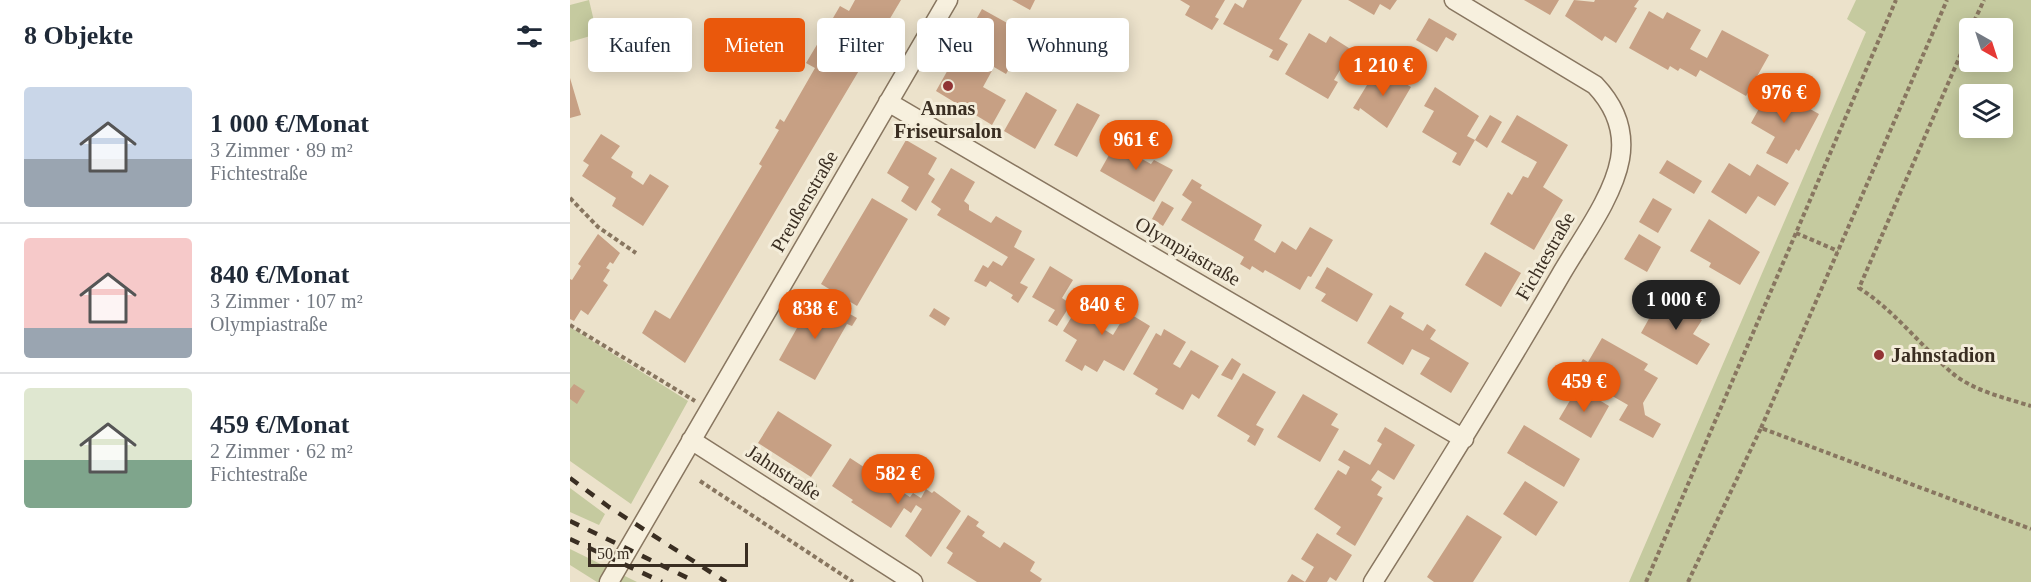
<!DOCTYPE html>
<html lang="de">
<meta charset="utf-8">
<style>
:root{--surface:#fff;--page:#f2f2f3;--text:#1f2937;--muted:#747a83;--line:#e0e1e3;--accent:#ea580c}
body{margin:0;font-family:"Times New Roman",serif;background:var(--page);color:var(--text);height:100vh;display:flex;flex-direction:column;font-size:22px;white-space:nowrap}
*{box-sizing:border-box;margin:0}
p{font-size:20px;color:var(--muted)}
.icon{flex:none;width:33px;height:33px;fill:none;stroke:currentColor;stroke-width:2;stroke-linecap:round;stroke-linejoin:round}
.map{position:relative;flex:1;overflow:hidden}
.side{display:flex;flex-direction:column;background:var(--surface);width:570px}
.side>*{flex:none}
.top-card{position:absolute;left:18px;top:18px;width:570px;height:54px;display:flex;gap:12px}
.needle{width:39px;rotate:141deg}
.buttons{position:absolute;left:1389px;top:18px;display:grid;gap:12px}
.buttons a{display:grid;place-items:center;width:54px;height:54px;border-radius:6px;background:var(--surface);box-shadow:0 3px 15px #0003;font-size:30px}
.scale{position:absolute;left:18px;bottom:15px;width:160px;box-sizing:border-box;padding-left:6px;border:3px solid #3a2e22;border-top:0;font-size:16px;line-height:21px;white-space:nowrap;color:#3a2e22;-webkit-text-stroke:4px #f4edda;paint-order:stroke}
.price{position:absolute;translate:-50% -51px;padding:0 14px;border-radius:21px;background:var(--accent);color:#fff;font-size:20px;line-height:39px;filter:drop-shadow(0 2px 3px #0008)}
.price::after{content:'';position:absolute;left:50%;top:36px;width:18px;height:14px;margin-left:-9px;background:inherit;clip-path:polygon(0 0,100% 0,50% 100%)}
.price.selected{background:#222;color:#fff}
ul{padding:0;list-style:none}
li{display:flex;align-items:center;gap:18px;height:150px;padding:0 24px}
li+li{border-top:2px solid var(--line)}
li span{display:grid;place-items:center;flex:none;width:168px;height:120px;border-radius:6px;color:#555}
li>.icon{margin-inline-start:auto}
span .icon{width:72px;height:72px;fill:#fffc;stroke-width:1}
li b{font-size:26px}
h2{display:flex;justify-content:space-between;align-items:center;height:72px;padding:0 24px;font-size:26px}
.pill{padding:0 21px;border-radius:6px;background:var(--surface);box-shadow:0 3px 15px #0003;font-size:21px;line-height:54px}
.pill.selected{background:var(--accent);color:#fff}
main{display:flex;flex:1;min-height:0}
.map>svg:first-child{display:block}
</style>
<main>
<section class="side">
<h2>8 Objekte<svg class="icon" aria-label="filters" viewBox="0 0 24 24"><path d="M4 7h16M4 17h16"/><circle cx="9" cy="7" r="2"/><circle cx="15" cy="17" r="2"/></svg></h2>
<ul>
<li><span style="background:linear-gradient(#c9d6e8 60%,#9aa5b1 0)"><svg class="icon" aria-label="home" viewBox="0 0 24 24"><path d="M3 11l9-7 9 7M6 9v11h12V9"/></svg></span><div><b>1 000 €/Monat</b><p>3 Zimmer · 89 m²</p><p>Fichtestraße</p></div></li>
<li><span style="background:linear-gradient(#f6c9c9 75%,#9aa5b1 0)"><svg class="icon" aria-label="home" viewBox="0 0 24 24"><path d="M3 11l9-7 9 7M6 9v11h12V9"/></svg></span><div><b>840 €/Monat</b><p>3 Zimmer · 107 m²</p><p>Olympiastraße</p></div></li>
<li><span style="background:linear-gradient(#dfe7d0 60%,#7fa58c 0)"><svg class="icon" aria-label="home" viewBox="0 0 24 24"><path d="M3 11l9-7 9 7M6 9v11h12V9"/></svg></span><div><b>459 €/Monat</b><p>2 Zimmer · 62 m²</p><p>Fichtestraße</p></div></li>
</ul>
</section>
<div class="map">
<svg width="1461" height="582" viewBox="0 0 1461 582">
<rect width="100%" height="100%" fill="#ece2cb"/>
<!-- green -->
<path fill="#c5ca9f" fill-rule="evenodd" d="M19 0 27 34 0 42V5Z
M1286 0H1461V582H1059L1296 32 1277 19ZM1400 28H1432V62H1400ZM1400 94H1432V128H1400Z
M0 327 118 401 61 504 0 461Z
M0 488 35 514 29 525 0 512Z
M0 549 67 582H27L0 565Z"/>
<!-- building -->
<path fill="#c7a084" d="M285 0H331L115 363 72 333 85 310 100 319 192 166 189 164 209 130 205 128 210 119 214 122 245 68 236 63 248 43 257 48 272 23 263 18 270 6 279 11Z
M442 0H465L460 10Z
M610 0H655L645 17 649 19 642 30 615 15 620 6Z
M677 0H732L709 39 718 44 708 61 699 57 703 50 653 24 665 3 673 8Z
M778 0H827L820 10 810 4 804 15Z
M954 0H989L980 15Z
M1004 0 1024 2 1025 0H1069L1064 7 1067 8 1046 43 1035 36 1032 41 995 16Z
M412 9 450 30 436 56 444 60 436 74 424 67 413 87 436 100 422 125 366 91Z
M1079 11 1093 19 1097 12 1131 30 1120 49 1137 58 1152 30 1199 55 1176 96 1130 70 1126 77 1110 68 1108 71 1100 66 1098 70 1059 48Z
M859 18 887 34 883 41 876 37 867 52 846 40Z
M739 33 756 43 760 36 782 50 764 80 768 82 758 99 715 74Z
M808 67 841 87 817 128 790 108 789 111 783 108Z
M0 78 11 115 0 118Z
M865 87 909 116 897 136 905 140 890 166 882 162 887 153 852 132 864 111 854 106Z
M1201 87 1249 114 1229 151 1226 149 1217 164 1196 153 1205 137 1181 123Z
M456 92 487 110 465 149 434 131Z
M507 103 530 115 507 157 484 145Z
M920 115 932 122 917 148 905 140Z
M947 115 998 145 973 187 993 200 964 250 920 224 938 192 942 195 953 176 958 178 967 162 931 142Z
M31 134 50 146 41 158 63 172 61 177 73 185 80 174 99 186 73 226 42 206 46 198 12 176 19 165 13 161Z
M548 139 564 148 561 153 581 164 584 160 603 170 584 202 530 171Z
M336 140 367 158 358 174 365 179 346 211 331 201 339 187 317 173Z
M1097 160 1132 181 1124 194 1089 173Z
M1159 163 1180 176 1187 164 1219 183 1205 206 1188 196 1176 214 1141 192Z
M381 168 405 182 394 201 399 205V210L421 223 426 216 452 231 444 247 465 259 450 283 458 287 448 303 441 298 443 295 420 281 416 287 404 281 413 265 418 268 423 261 432 266 438 257 367 215 371 209 361 202Z
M622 179 632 185 630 188 692 225 684 240 705 253 712 241 726 250 740 227 763 240 741 277 738 276 730 290 695 270 693 273 682 266 680 270 670 264 674 257 611 220 622 202 612 195Z
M302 198 338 219 287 306 251 284Z
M1083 198 1102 209 1088 233 1069 222Z
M592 201 604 208 593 226 582 219Z
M1139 219 1190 252 1170 285 1139 267 1141 263 1120 251Z
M28 234 50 253 43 264 40 262 36 268 40 270 33 281 38 285 18 315 11 310 4 321 0 319V279L2 280 11 266 8 264Z
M1069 234 1091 247 1077 272 1054 259Z
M915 252 951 273 931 307 895 285Z
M480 266 503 280 492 298 501 304 487 326 478 321 485 310 462 297Z
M757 267 803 294 787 322 751 301 756 294 745 288Z
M518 290 541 303 528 326 535 330 543 335 557 312 580 326 554 371 534 360 527 372 515 365 512 371 495 361 507 340 493 331Z
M1091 297 1132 320 1123 334 1140 344 1127 365 1071 333Z
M241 303 266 317 271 309 287 318 282 326 277 324 245 380 209 360Z
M820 305 834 313 831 318 853 331 857 324 866 330 860 339 899 363 881 393 850 374 860 358 842 349 833 365 797 343Z
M364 308 380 318 375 326 359 316Z
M594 329 616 342 603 364 610 368 621 350 649 366 629 399 622 394 613 410 585 394 588 389 563 374 586 333 591 336Z
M1032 338 1078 364 1074 370 1088 378 1073 403 1075 415 1091 424 1083 438 1049 420 1058 405 1004 374 1013 359 1018 362Z
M662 358 671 364 662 380 651 375Z
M673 373 706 392 686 425 694 429 685 446 677 441 680 436 647 416Z
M4 384 15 391 7 404 0 399V389Z
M1008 387 1039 406 1021 438 989 419Z
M733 394 768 414 761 425 769 429 750 462 707 437Z
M208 411 262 445 241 477 188 443Z
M954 425 1010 459 994 487 937 453Z
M815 427 845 445 824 480 808 470 801 480 812 487 807 495 813 498 785 546 766 534 771 527 744 509 768 470 776 475 780 467 768 460 774 450 800 465 812 444 807 441Z
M280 458 340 497 343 493 351 498 356 489 362 493 364 491 391 511 361 557 335 536 352 509 346 505 341 513 334 508 321 528 281 502 283 500 262 486Z
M955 481 988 502 966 536 933 514Z
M398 515 409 522 406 526 415 532 412 536 430 548 434 542 465 562 460 571 472 579 470 582H407L377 563 383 553 376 548Z
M897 515 932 537 903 582H864L857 577Z
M747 533 782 555 766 581 760 577 757 582H735L744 567 731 559Z
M722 574 735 582H717Z"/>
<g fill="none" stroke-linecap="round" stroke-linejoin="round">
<!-- minor casing -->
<g stroke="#887660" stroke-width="21">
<path id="minor" d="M318 102 894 439
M121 440 343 582
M39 582 378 0
M803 582C867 481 930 379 990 276 1010 241 1043 198 1050 159 1055 130 1044 105 1025 85L884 0"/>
</g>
<!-- path -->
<path stroke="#887660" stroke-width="4" stroke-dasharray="4.5 3" stroke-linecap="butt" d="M1401 28 1414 0
M1400 33 1289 288C1325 311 1349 344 1381 372 1401 390 1435 398 1461 406
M0 198 28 227 66 253
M1226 233 1268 251
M0 325 125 401
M1191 428 1377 0
M130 481 283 582
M1076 582 1326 0
M1118 582 1191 428 1461 529"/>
<!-- minor -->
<use href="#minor" stroke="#f7f0de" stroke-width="18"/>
<!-- rail -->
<path stroke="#3a2e22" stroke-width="4.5" stroke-dasharray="10 10" stroke-linecap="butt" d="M0 478 39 507 156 582
M0 521 126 582
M0 539 92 582"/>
</g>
<!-- trees -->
<circle fill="#939473" cx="239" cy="487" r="8"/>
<!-- markers -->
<g fill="#933435" stroke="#f4edda" stroke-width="2">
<circle cx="378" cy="86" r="6"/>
<circle cx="1309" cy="355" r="6"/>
</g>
<g text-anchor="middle" stroke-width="6" stroke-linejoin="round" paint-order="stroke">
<!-- poi labels -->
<g font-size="20" font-weight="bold" fill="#3a2e22" stroke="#f4edda">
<text x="378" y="115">Annas<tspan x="378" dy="23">Friseursalon</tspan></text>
<text x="1321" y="362" text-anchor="start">Jahnstadion</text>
</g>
<!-- street labels -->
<g font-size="20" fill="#3a2e22" stroke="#f4edda">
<text transform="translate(234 201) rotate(-60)" y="7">Preußenstraße</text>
<text transform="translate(618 251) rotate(30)" y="7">Olympiastraße</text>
<text transform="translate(975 256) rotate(-60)" y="7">Fichtestraße</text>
<text transform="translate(214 472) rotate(33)" y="7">Jahnstraße</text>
</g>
</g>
</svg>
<div class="buttons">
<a><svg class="needle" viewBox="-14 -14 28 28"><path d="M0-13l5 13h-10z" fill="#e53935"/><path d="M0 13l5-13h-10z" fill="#747a83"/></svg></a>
<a><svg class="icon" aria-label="layers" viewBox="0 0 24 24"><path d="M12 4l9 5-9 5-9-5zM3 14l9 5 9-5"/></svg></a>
</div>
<div class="scale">50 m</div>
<b class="price" style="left:813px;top:97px">1 210 €</b>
<b class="price" style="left:1214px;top:124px">976 €</b>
<b class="price" style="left:566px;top:171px">961 €</b>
<b class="price selected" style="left:1106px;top:331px">1 000 €</b>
<b class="price" style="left:532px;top:336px">840 €</b>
<b class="price" style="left:245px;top:340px">838 €</b>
<b class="price" style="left:1014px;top:413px">459 €</b>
<b class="price" style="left:328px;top:505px">582 €</b>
<div class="top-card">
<a class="pill">Kaufen</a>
<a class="pill selected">Mieten</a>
<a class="pill">Filter</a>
<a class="pill">Neu</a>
<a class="pill">Wohnung</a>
</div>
</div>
</main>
